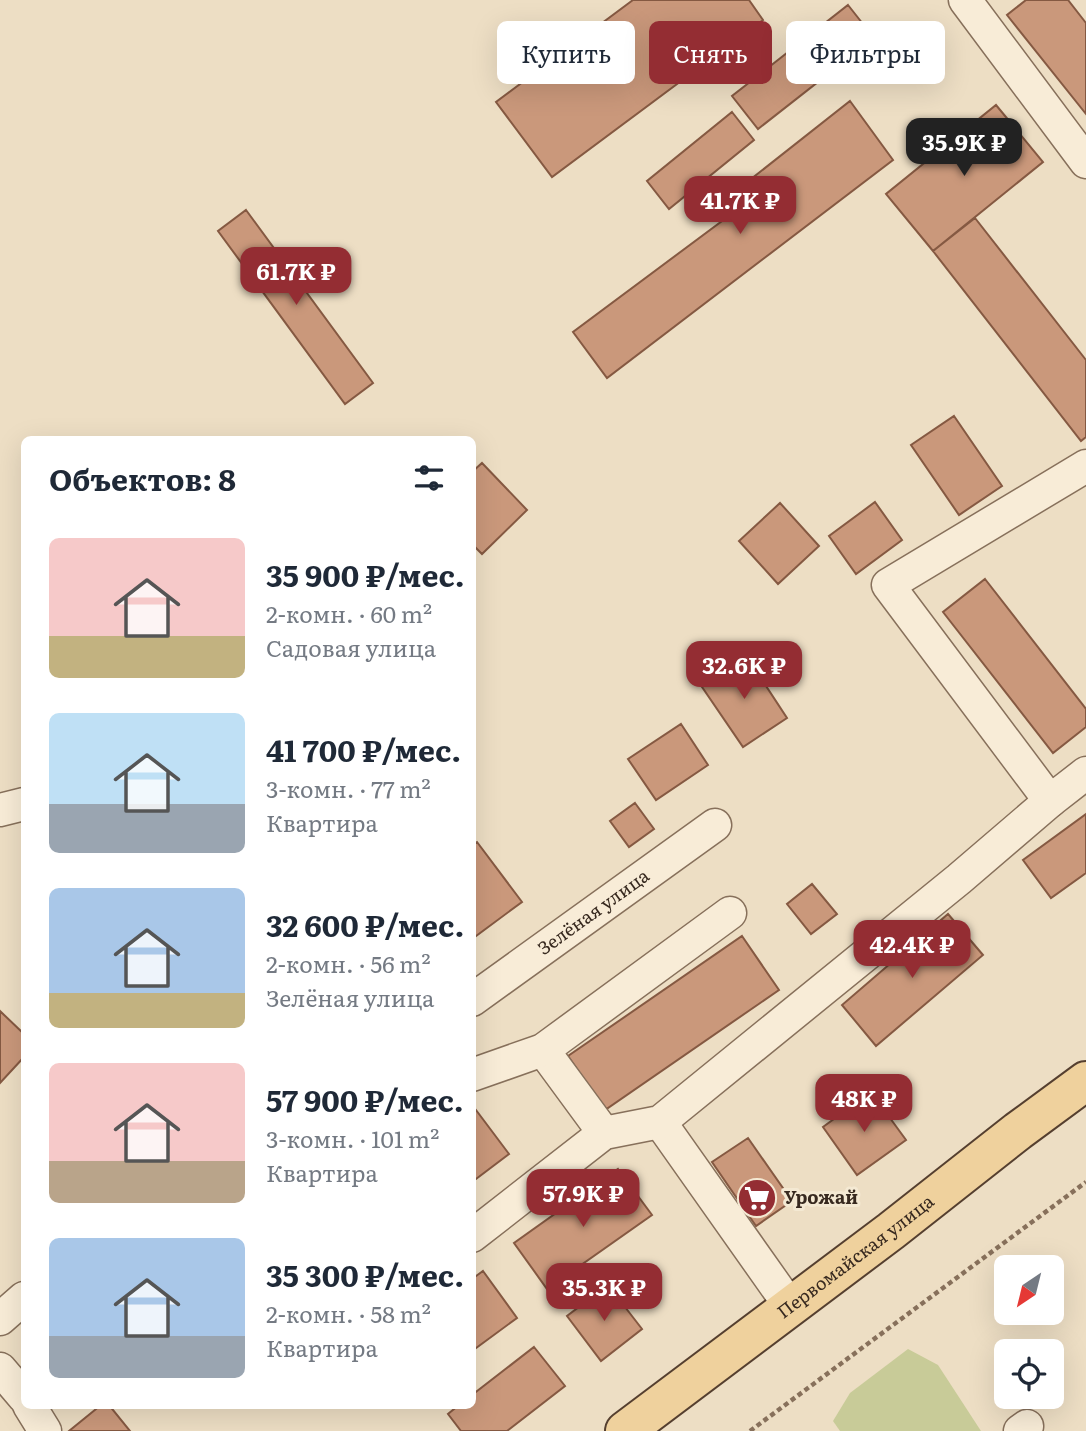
<!DOCTYPE html>
<html lang="ru">
<meta charset="utf-8">
<style>
:root{--surface:#fff;--page:#f6f6f7;--text:#1f2937;--muted:#747a83;--accent:#942d33}
body{margin:0;font-family:Literata,serif;background:var(--page);color:var(--text);height:100vh;display:flex;flex-direction:column;font-size:26px;white-space:nowrap}
*{box-sizing:border-box;margin:0}
p{font-size:23px;color:var(--muted)}
.icon{flex:none;width:38px;height:38px;fill:none;stroke:currentColor;stroke-width:2;stroke-linecap:round;stroke-linejoin:round}
.map{position:relative;flex:1;overflow:hidden}
.side{position:absolute;left:21px;top:436px;width:455px;height:973px;display:flex;flex-direction:column;background:var(--surface);border-radius:10px;box-shadow:0 7px 28px #0002}
.side>*{flex:none}
.guide{position:absolute;left:497px;top:21px;width:483px;height:63px;display:flex;gap:14px}
.needle{width:46px;rotate:215deg}
.buttons{position:absolute;left:994px;top:1255px;display:grid;gap:14px}
.buttons a{display:grid;place-items:center;width:70px;height:70px;border-radius:10px;background:var(--surface);box-shadow:0 7px 28px #0002;font-size:35px}
.price{position:absolute;translate:-50% -60px;padding:0 16px;border-radius:14px;background:var(--accent);color:#fff;font-size:23px;line-height:46px;filter:drop-shadow(0 2px 4px #0008)}
.price::after{content:'';position:absolute;left:50%;top:42px;width:21px;height:16px;margin-left:-10px;background:inherit;clip-path:polygon(0 0,100% 0,50% 100%)}
.price.current{background:#222;color:#fff}
ul{padding:0;list-style:none}
li{display:flex;align-items:center;gap:21px;height:175px;padding:0 28px}
li span{display:grid;place-items:center;flex:none;width:196px;height:140px;border-radius:10px;color:#555}
li>.icon{margin-inline-start:auto}
span .icon{width:84px;height:84px;fill:#fffc;stroke-width:1}
li b{font-size:30px}
h2{display:flex;justify-content:space-between;align-items:center;height:84px;padding:0 28px;font-size:30px}
.tag{padding:0 24px;border-radius:10px;background:var(--surface);box-shadow:0 7px 28px #0002;font-size:24px;line-height:63px}
.tag.current{background:var(--accent);color:#fff}
.map>svg:first-child{display:block}
</style>
<div class="map">
<svg width="1086" height="1431" viewBox="0 0 1086 1431">
<rect width="100%" height="100%" fill="#eddec4"/>
<!-- green -->
<path fill="#c8cb98" d="M908 1349 938 1365 981 1431H840L833 1421 850 1393Z"/>
<!-- building -->
<path fill="#ca987b" stroke="#855942" stroke-width="2" d="M633 0H749L763 20 552 177 496 102Z
M1026 0H1068L1086 23V114L1007 15Z
M848 5 874 38 758 129 732 96Z
M850 101 893 160 607 378 573 332 722 221 713 209Z
M996 105 1043 162 933 251 886 194Z
M732 112 754 140 669 209 647 181Z
M246 210 373 383 345 404 218 231Z
M975 218 1086 360V437L1081 441 933 251Z
M954 416 1002 486 959 515 911 445Z
M482 463 527 510 482 554 472 544V472Z
M875 502 902 540 856 574 829 536Z
M780 503 819 546 778 584 739 541Z
M985 579 1086 709V727L1053 753 943 612Z
M745 654 787 718 743 747 700 684Z
M681 724 708 765 656 800 628 759Z
M635 803 654 829 629 847 610 821Z
M1086 814V873L1051 898 1023 860Z
M477 842 522 902 472 939V845Z
M812 884 837 914 811 934 787 904Z
M948 914 983 955 876 1046 842 1005Z
M742 936 779 990 605 1110 568 1056Z
M0 1011 24 1034V1057L0 1083Z
M871 1092 906 1140 857 1175 823 1127Z
M476 1110 509 1154 472 1182V1112Z
M748 1138 792 1201 756 1226 712 1162Z
M618 1169 652 1215 547 1289 514 1243Z
M483 1271 517 1318 472 1351V1279Z
M608 1285 642 1329 601 1361 567 1316Z
M534 1347 565 1386 507 1431H461L448 1414 459 1405H472V1395Z
M101 1405H109L130 1431H69Z"/>
<g fill="none" stroke-linecap="round" stroke-linejoin="round">
<!-- minor casing -->
<g stroke="#87705b" stroke-width="35">
<g id="minor">
<path d="M965 0 1086 162"/>
<path d="M1050 801 888 585 1086 466"/>
<path d="M0 810 24 804"/>
<path id="s1" d="M472 1000 715 825"/>
<path d="M543 1050 604 1133"/>
<path d="M472 1075 543 1050 730 913"/>
<path d="M660 1122 790 1306"/>
<path d="M472 1236 604 1133 660 1122 959 879 1050 801 1086 773"/>
<path d="M0 1319 24 1298"/>
<path d="M0 1369 24 1397"/>
<path d="M29 1405 45 1431"/>
<path d="M1020 1431 1027 1426"/>
</g>
</g>
<!-- major casing -->
<g stroke="#553f2f" stroke-width="42">
<g id="major">
<path id="s2" d="M625 1431 891 1231 1018 1131 1086 1081"/>
</g>
</g>
<!-- path -->
<path stroke="#87705b" stroke-width="4.5" stroke-dasharray="5 3.5" stroke-linecap="butt" d="M750 1431 1086 1182"/>
<!-- minor -->
<use href="#minor" stroke="#f8ecd7" stroke-width="32"/>
<!-- major -->
<use href="#major" stroke="#efd19d" stroke-width="38"/>
</g>
<!-- icons -->
<defs>
<g id="supermarket-disc" transform="scale(2.0125)"><circle r="9.5" fill="#942d33" stroke="#f4e9d3"/><path d="M-6-5.5h2.5l.6 2H6L4.5 2H-2.5L-4.4-4H-6ZM-1.5 3.2a1.3 1.3 0 1 0 .1 0ZM3 3.2a1.3 1.3 0 1 0 .1 0Z" fill="#fff"/></g>
</defs>
<g fill-rule="evenodd">
<use href="#supermarket-disc" x="757" y="1198"/>
</g>
<g text-anchor="middle" stroke-width="6" stroke-linejoin="round" paint-order="stroke">
<!-- street labels -->
<g font-size="18" fill="#37291f" stroke="#f4e9d3">
<text dy="6" stroke="none"><textPath href="#s1" startOffset="150">Зелёная улица</textPath></text>
<text dy="6" stroke="none"><textPath href="#s2" startOffset="289">Первомайская улица</textPath></text>
</g>
<!-- poi labels -->
<g font-size="18" font-weight="bold" fill="#37291f" stroke="#f4e9d3" text-anchor="start">
<text x="784" y="1204">Урожай</text>
</g>
</g>
</svg>
<div class="buttons">
<a><svg class="needle" viewBox="-14 -14 28 28"><path d="M0-13l5 13h-10z" fill="#e53935"/><path d="M0 13l5-13h-10z" fill="#747a83"/></svg></a>
<a><svg class="icon" aria-label="locate" viewBox="0 0 24 24"><circle cx="12" cy="12" r="6"/><path d="M12 2v4M12 18v4M2 12h4M18 12h4"/></svg></a>
</div>
<b class="price current" style="left:964px;top:178px">35.9K ₽</b>
<b class="price" style="left:740px;top:236px">41.7K ₽</b>
<b class="price" style="left:296px;top:307px">61.7K ₽</b>
<b class="price" style="left:744px;top:701px">32.6K ₽</b>
<b class="price" style="left:912px;top:980px">42.4K ₽</b>
<b class="price" style="left:864px;top:1134px">48K ₽</b>
<b class="price" style="left:583px;top:1229px">57.9K ₽</b>
<b class="price" style="left:604px;top:1323px">35.3K ₽</b>
<div class="guide">
<a class="tag">Купить</a>
<a class="tag current">Снять</a>
<a class="tag">Фильтры</a>
</div>
<section class="side">
<h2>Объектов: 8<svg class="icon" aria-label="filters" viewBox="0 0 24 24"><path d="M4 7h16M4 17h16"/><circle cx="9" cy="7" r="2"/><circle cx="15" cy="17" r="2"/></svg></h2>
<ul>
<li><span style="background:linear-gradient(#f6c9c9 70%,#c2b280 0)"><svg class="icon" aria-label="home" viewBox="0 0 24 24"><path d="M3 11l9-7 9 7M6 9v11h12V9"/></svg></span><div><b>35 900 ₽/мес.</b><p>2-комн. · 60 m²</p><p>Садовая улица</p></div></li>
<li><span style="background:linear-gradient(#bfe0f5 65%,#9aa5b1 0)"><svg class="icon" aria-label="home" viewBox="0 0 24 24"><path d="M3 11l9-7 9 7M6 9v11h12V9"/></svg></span><div><b>41 700 ₽/мес.</b><p>3-комн. · 77 m²</p><p>Квартира</p></div></li>
<li><span style="background:linear-gradient(#a9c7e8 75%,#c2b280 0)"><svg class="icon" aria-label="home" viewBox="0 0 24 24"><path d="M3 11l9-7 9 7M6 9v11h12V9"/></svg></span><div><b>32 600 ₽/мес.</b><p>2-комн. · 56 m²</p><p>Зелёная улица</p></div></li>
<li><span style="background:linear-gradient(#f6c9c9 70%,#b9a48a 0)"><svg class="icon" aria-label="home" viewBox="0 0 24 24"><path d="M3 11l9-7 9 7M6 9v11h12V9"/></svg></span><div><b>57 900 ₽/мес.</b><p>3-комн. · 101 m²</p><p>Квартира</p></div></li>
<li><span style="background:linear-gradient(#a9c7e8 70%,#9aa5b1 0)"><svg class="icon" aria-label="home" viewBox="0 0 24 24"><path d="M3 11l9-7 9 7M6 9v11h12V9"/></svg></span><div><b>35 300 ₽/мес.</b><p>2-комн. · 58 m²</p><p>Квартира</p></div></li>
</ul>
</section>
</div>
